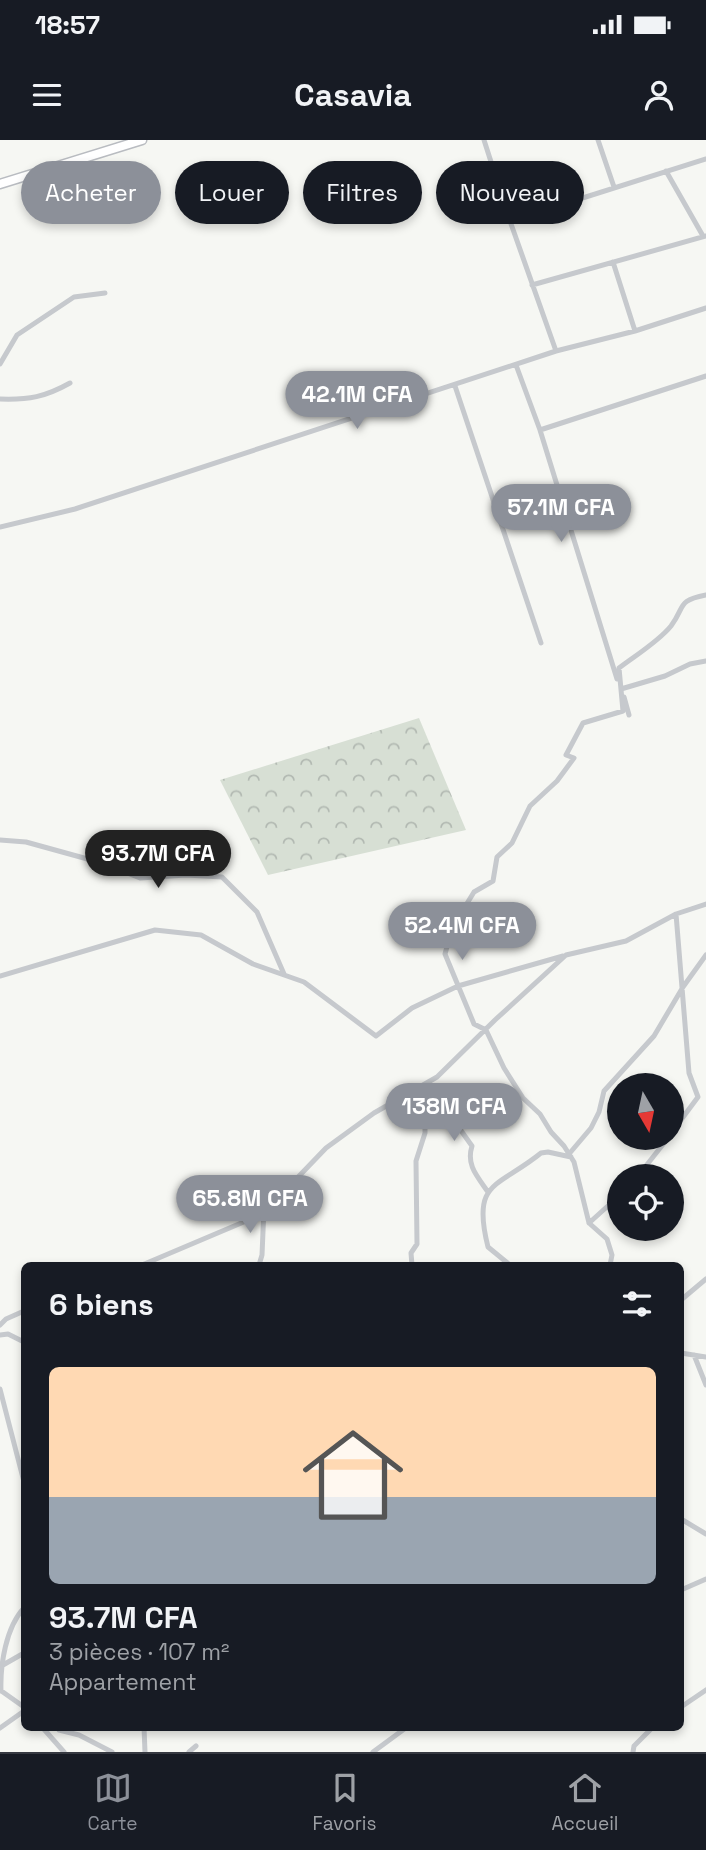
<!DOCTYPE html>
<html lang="fr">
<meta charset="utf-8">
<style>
:root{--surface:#171b24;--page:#242831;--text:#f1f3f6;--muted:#9ea1a6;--line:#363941;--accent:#8c9099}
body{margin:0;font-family:"Space Grotesk",sans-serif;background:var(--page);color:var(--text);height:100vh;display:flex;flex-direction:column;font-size:26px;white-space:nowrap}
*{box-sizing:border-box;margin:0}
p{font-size:23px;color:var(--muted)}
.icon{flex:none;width:38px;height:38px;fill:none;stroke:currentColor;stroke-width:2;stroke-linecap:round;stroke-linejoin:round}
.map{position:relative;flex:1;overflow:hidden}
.sheet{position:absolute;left:21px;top:1122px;width:663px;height:469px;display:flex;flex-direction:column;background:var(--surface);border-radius:10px;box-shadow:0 4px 10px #0003}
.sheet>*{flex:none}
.guide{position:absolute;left:21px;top:21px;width:665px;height:63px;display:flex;gap:14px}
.needle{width:46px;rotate:171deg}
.buttons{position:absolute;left:607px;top:933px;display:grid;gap:14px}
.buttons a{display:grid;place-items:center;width:77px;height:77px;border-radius:50%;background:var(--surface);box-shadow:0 4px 10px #0003;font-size:35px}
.price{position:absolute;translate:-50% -60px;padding:0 16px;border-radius:24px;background:var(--accent);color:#fff;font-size:23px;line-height:46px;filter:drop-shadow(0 2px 4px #0008)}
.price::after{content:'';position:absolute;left:50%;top:42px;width:21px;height:16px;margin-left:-10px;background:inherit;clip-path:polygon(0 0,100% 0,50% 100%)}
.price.selected{background:#222;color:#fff}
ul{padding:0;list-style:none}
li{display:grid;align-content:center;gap:14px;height:371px;padding:0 28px}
li span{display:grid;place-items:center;height:217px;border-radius:10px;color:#555}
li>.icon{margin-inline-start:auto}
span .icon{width:126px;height:126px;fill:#fffc;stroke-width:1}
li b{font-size:30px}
h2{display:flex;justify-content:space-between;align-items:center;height:84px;padding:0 28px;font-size:30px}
.pill{padding:0 24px;border-radius:32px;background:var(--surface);box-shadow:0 4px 10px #0003;font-size:24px;line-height:63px}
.pill.selected{background:var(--accent);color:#fff}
.status{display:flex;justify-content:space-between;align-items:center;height:49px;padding:0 35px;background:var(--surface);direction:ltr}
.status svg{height:19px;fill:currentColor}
header{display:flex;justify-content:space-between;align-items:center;height:91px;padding:0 28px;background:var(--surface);font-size:32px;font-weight:700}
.dock{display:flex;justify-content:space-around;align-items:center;height:98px;border-top:2px solid var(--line);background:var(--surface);font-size:19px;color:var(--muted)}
.dock a{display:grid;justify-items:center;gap:4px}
.dock .selected{color:var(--accent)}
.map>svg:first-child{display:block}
</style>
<div class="status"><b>18:57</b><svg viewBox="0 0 49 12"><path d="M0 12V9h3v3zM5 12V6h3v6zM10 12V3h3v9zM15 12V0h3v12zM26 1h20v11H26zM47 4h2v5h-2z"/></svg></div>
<header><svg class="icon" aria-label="menu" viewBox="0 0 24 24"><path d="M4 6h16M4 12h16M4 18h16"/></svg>Casavia<svg class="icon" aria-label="person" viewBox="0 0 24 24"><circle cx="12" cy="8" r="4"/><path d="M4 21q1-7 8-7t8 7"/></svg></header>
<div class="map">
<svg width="706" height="1612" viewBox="0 0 706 1612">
<defs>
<pattern id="forest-crowns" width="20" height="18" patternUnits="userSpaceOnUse" patternTransform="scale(1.75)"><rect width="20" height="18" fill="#d7dfd4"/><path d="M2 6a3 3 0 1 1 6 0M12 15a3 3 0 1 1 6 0" fill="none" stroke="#b2b9b2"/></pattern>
</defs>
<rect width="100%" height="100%" fill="#f6f7f3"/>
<!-- forest -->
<path fill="url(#forest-crowns)" d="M419 578 466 690 268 735 220 640Z"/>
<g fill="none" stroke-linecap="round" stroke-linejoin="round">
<!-- primary casing -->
<g stroke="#b9bcc1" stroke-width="11">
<path id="primary" d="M0 44 142 0"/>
</g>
<!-- minor -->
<path stroke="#c6c9cd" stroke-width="5" d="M484 0 510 81 706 19
M598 0 614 47
M666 31 703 96
M613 122 635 191
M532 145 706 96
M556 211 635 191 706 168
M0 224 17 195 74 157 105 153
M516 225 540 290 617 539
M455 246 541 503
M0 259C29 260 45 257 70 243
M540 290 706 236
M0 387 75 369 556 211 510 81
M621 549 665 536 690 524 706 521
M624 557 629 575
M0 700 26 702 102 723 140 738 186 735 222 737 257 772 284 834
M0 836 155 790 201 795 253 824 304 842 376 896 412 868 458 846 563 816
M427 943 472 1006C466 1025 477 1036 488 1052
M672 992 698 957 689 933 676 774
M569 1014 591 988 599 972 604 951 654 896 683 847 706 815
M638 1036 668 998
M589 1083 620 1055
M142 1125 246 1081 277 1059 326 1008 374 973 437 937 495 880 566 815 626 801 676 774 706 764
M259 1125 262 1115 264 1068
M412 1125 411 1113 417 1104 416 1021 425 993V977L434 952
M510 1125 488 1107C471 1040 498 1048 541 1013L548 1012 571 1017
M610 1125 612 1115 607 1099 589 1083 574 1022 564 1006 551 992 540 974 523 958 504 928 486 890 474 884 445 814 452 788 474 752 493 741 497 717 512 703 530 666 557 641 574 618 566 615 583 583 623 571 619 528C636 515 658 502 671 486 686 466 676 461 706 455
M681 1160 706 1139
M0 1185 6 1179 24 1171
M0 1195 8 1194 24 1202
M681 1213 706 1217
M694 1215 706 1245
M0 1249 24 1342
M681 1379 706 1394
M681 1450 706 1439
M3 1525 24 1513
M0 1550 24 1567
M1 1551C0 1525 6 1487 24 1468
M681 1567 706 1550
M42 1587 64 1612
M57 1587 59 1590 79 1595 112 1612
M144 1587 145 1612
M0 1588 24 1571
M189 1612 196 1606
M373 1612 407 1587
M633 1612 634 1606 653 1587"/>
<!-- primary -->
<use href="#primary" stroke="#fff" stroke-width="8"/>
</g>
</svg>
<div class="buttons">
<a><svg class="needle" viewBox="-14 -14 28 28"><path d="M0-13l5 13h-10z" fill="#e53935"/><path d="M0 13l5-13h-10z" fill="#9ea1a6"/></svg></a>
<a><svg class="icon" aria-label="locate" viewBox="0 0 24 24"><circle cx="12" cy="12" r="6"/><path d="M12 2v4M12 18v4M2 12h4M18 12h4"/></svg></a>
</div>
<b class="price" style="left:357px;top:291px">42.1M CFA</b>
<b class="price" style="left:561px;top:404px">57.1M CFA</b>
<b class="price selected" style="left:158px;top:750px">93.7M CFA</b>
<b class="price" style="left:462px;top:822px">52.4M CFA</b>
<b class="price" style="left:454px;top:1003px">138M CFA</b>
<b class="price" style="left:250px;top:1095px">65.8M CFA</b>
<div class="guide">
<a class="pill selected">Acheter</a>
<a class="pill">Louer</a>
<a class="pill">Filtres</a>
<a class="pill">Nouveau</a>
</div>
<section class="sheet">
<h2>6 biens<svg class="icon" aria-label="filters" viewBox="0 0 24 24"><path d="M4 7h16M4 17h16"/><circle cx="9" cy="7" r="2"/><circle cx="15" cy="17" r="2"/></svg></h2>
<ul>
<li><span style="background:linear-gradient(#ffd9b3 60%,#9aa5b1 0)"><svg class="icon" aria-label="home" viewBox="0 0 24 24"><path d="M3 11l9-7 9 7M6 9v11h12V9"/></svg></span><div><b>93.7M CFA</b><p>3 pièces · 107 m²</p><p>Appartement</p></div></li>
</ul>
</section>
</div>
<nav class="dock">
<a class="selected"><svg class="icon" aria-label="map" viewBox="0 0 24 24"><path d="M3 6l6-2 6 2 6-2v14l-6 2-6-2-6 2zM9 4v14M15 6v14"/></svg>Carte</a>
<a><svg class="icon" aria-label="saved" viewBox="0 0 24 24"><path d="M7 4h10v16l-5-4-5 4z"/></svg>Favoris</a>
<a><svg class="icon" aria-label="home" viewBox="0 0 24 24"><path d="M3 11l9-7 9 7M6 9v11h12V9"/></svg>Accueil</a>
</nav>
